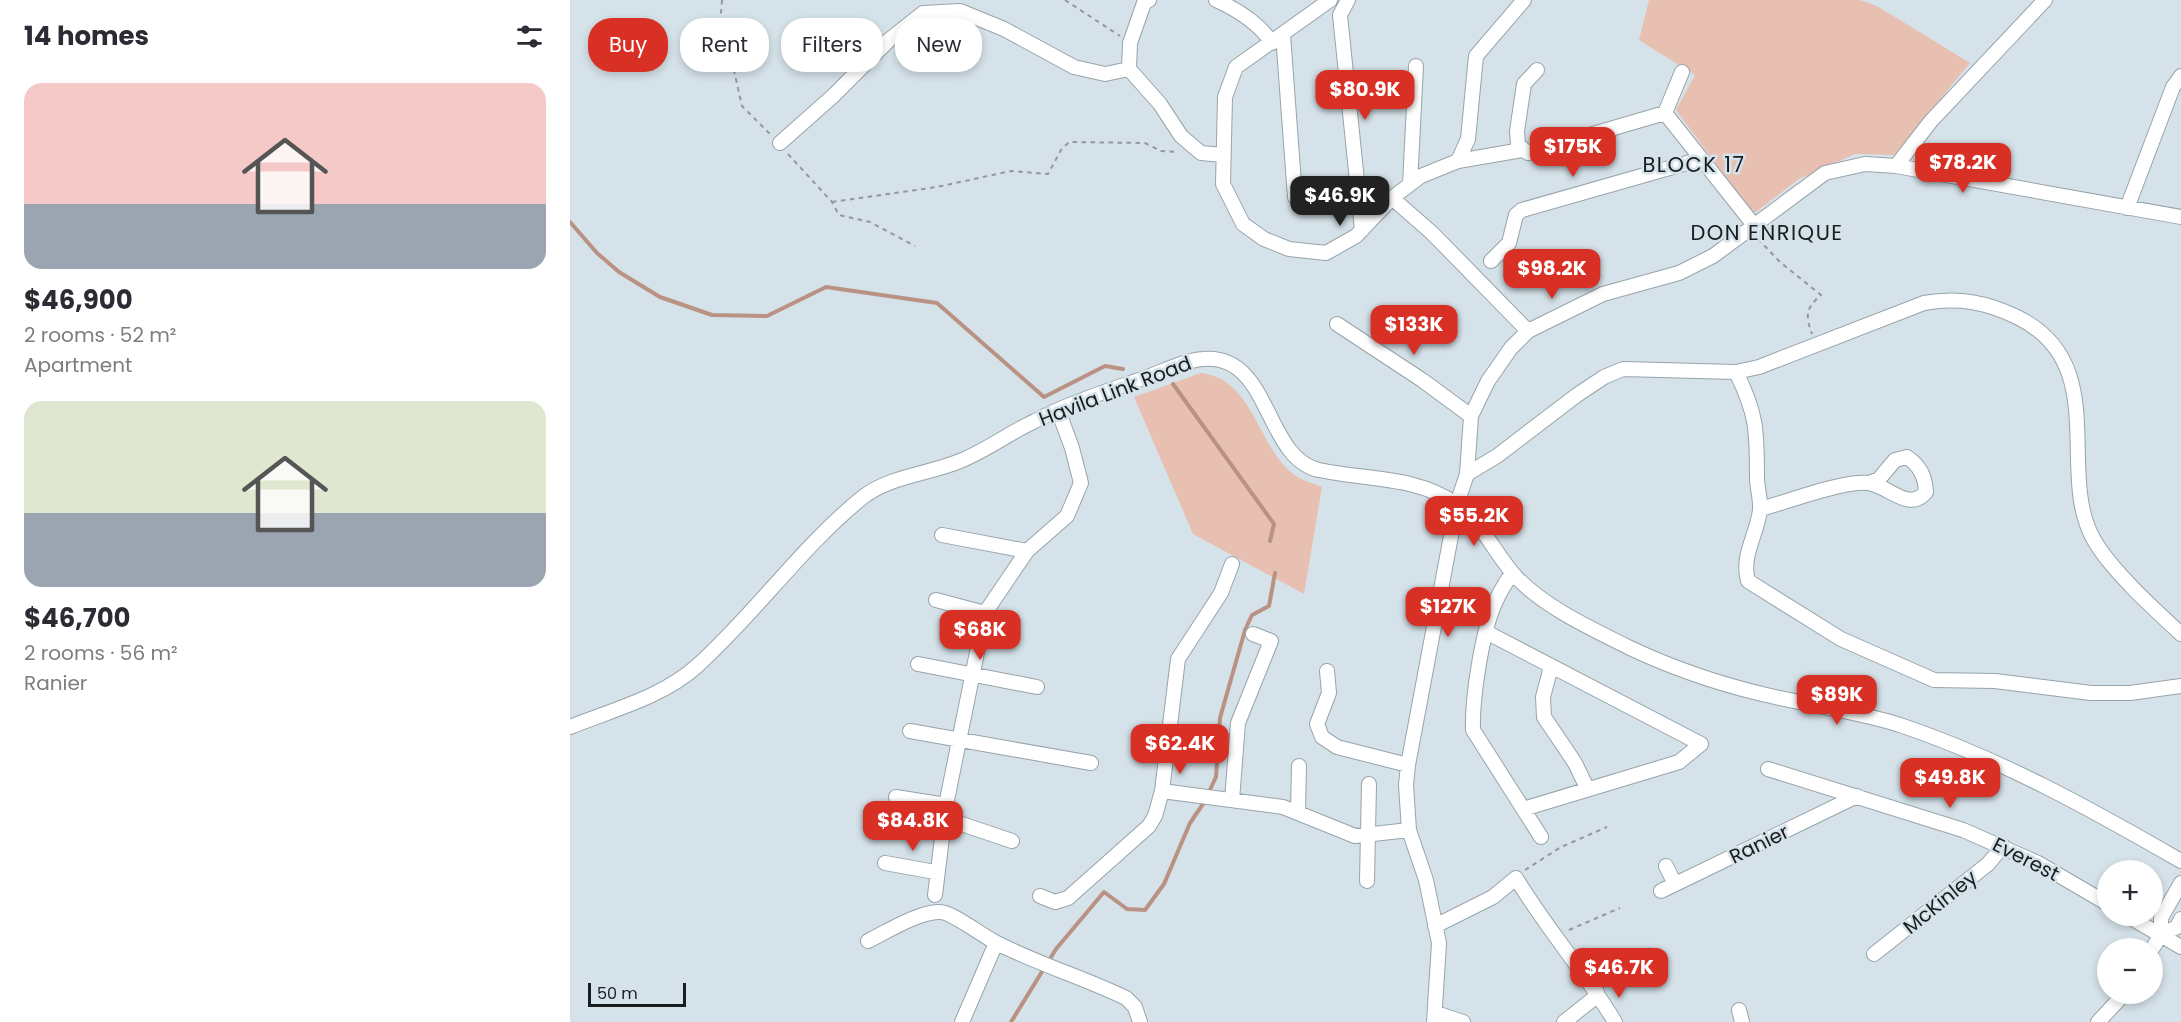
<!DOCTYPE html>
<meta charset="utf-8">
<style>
:root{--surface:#fff;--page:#f2f2f3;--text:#2b2b33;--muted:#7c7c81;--accent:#d93025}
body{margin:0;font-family:Poppins,sans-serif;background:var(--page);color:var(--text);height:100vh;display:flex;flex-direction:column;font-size:22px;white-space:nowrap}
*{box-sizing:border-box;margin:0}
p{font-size:20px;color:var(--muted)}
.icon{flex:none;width:33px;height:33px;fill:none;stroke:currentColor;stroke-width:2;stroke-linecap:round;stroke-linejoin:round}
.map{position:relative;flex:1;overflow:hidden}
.details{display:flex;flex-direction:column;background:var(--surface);width:570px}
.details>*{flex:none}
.top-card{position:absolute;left:18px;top:18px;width:570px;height:54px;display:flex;gap:12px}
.tools{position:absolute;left:1527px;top:860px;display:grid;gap:12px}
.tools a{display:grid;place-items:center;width:66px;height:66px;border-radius:50%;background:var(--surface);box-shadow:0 3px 9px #0003;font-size:30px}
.scale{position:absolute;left:18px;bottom:15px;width:98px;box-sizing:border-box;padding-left:6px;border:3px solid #181d20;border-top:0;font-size:16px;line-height:21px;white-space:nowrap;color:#181d20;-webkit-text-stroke:4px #d5e2e9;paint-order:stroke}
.price{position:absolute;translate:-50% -51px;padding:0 14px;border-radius:12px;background:var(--accent);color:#fff;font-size:20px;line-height:39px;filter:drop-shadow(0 2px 3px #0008)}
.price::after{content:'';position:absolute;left:50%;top:36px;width:18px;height:14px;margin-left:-9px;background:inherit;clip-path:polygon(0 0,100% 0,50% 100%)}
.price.on{background:#222;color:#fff}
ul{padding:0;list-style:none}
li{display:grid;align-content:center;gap:12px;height:318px;padding:0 24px}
li span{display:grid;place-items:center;height:186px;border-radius:18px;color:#555}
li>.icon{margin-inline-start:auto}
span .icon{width:108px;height:108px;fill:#fffc;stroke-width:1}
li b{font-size:26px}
h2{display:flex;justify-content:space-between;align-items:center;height:72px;padding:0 24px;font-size:26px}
.pill{padding:0 21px;border-radius:24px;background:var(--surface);box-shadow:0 3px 9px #0003;font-size:21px;line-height:54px}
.pill.on{background:var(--accent);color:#fff}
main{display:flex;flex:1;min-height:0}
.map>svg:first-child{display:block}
</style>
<main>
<section class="details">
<h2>14 homes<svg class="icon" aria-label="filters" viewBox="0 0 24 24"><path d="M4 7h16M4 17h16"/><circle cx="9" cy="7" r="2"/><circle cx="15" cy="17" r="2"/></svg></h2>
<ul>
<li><span style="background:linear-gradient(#f6c9c9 65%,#9aa5b1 0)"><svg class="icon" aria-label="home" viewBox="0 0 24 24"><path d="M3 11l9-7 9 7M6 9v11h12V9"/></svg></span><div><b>$46,900</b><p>2 rooms · 52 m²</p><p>Apartment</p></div></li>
<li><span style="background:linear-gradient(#dfe7d0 60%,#9aa5b1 0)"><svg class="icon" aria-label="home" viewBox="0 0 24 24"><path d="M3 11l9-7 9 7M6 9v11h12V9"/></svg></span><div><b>$46,700</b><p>2 rooms · 56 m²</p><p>Ranier</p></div></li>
</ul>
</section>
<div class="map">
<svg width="1611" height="1022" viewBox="0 0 1611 1022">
<rect width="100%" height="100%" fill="#d5e2e9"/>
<!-- green -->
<path fill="#e8c0b1" d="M1079 0H1290L1307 6 1400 63 1324 155 1285 154 1229 179 1183 214 1106 110 1125 75 1069 40Z
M631 373C683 379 686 443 722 473 730 480 743 483 752 487L734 594 623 534 564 397Z"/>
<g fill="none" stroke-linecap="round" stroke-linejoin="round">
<!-- stream -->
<path stroke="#b99284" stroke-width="4" d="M0 222 27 253 49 272 90 297 142 315 197 316 256 287 367 303 474 397 535 366 553 369
M603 384 704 524 700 541
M638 794 646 777 650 718 675 630 682 615 699 606 705 573
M441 1022 486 949 534 892 557 909 575 910 594 884 620 823 635 801"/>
<!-- minor casing -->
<g stroke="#97a4ab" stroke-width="16">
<path id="minor" d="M646 0C668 10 689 23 702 43
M760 0 666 67 655 97 653 184 673 224 694 239 719 249 756 253 786 236 822 198 862 233 958 331
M778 0 770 15 792 230
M713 35 725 197
M559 69 590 104 611 136 631 153 653 155
M967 70 954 84 947 131 948 145 958 153 1095 113
M1112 72 1095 113 1183 224
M210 143 263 96 319 40 353 13 390 11 434 29 504 67 535 74 559 69 560 43 574 3 579 0
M888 161 952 150
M1326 166 1361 121 1475 0
M840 184 846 66
M822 198 851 176 888 161 898 139 906 56 954 0
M1557 208 1603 87 1611 76
M921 261 939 243 946 215 952 210 1131 159
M767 324 852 380 901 416
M1166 372C1187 414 1187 431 1187 478 1187 488 1191 500 1190 510 1187 535 1171 555 1178 581L1271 639 1364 680 1425 681 1521 693H1560L1611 686
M897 474 927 456 1007 395 1034 377 1053 369 1166 372 1189 367 1354 303C1388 297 1416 302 1447 317 1543 364 1485 472 1524 540 1541 570 1585 610 1611 634
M1190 509C1218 502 1270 481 1298 483 1318 485 1339 513 1356 492 1355 476 1350 466 1337 457L1325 460 1309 479 1299 483
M372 535 457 551
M942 573C936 582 930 591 926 601 912 630 902 698 903 730L971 837
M366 600 415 613
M916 632 1131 744 1109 762 953 809
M348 664 467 687
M981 667 973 697 974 717 1005 763 1017 788
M757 671 759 693 747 724 752 737 767 747 838 765
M0 727C42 710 93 697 127 666 186 613 231 547 293 497 320 476 359 474 390 461 417 450 439 433 465 421 501 402 541 390 580 376 596 370 616 360 633 359 701 353 694 458 749 470 795 480 847 476 886 504 912 522 925 554 946 577 976 608 1020 628 1058 647 1100 667 1146 683 1192 694 1237 705 1285 711 1330 725 1431 759 1519 808 1611 861
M340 731 521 763
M1198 769 1393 830 1468 863 1538 904
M592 791 713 807 785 836 839 830
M326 797 376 805
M662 800 668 723 701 641 683 634
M728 812 729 766
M374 818 442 841
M315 863 365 872
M1096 866 1105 884
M797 881 799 784
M1091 891 1287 796
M365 895 376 805 415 613 457 551 497 516 511 483 502 448 488 410
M470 896 485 902 498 898 579 826 585 816 592 791 608 659 651 593 662 564
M1556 915 1611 947
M865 926 923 897 946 878C976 928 1015 972 1045 1022
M1591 935V918L1611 883
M1591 935 1607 927 1611 919
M298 941C316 932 350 911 370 912 382 912 411 935 425 942 467 964 513 977 556 998L565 1007 570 1022
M1582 949 1591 935
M1304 954 1418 864 1433 846
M1169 1010 1172 1022
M866 1013 893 1022
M392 1022 426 943
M864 1022 869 943 856 880 839 830 836 785 838 765 887 504 897 474 901 416 918 381 941 348 958 331 1033 294 1109 273 1143 256 1255 173 1295 164 1326 166 1611 217
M994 1022 1023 999 1027 992
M1528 1022 1555 993"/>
</g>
<!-- path -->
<path stroke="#8f999e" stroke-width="2" stroke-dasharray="4.5 4.5" stroke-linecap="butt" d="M152 0 150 26 153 43 163 66 172 106 200 134
M495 0 550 36
M218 154 262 202 269 215 300 222 345 246
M262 202 367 187 441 171 478 174 491 150 499 142 575 143 591 151 607 152
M1188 239 1210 262 1251 295C1236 308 1235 315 1242 334
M955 870 991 847 1037 827
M999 930 1050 908
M1034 982 1081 948"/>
<!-- minor -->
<use href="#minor" stroke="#fff" stroke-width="14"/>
</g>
<g text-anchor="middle" stroke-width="5" stroke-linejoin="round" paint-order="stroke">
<!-- street labels -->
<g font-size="20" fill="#181d20" stroke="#d5e2e9">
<text transform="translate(545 391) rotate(-21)" y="7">Havila Link Road</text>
<text transform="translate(1189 844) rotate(-26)" y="7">Ranier</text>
<text transform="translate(1456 859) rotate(27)" y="7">Everest</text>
<text transform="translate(1370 902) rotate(-39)" y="7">McKinley</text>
</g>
<!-- neighbourhood labels -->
<g font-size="21" letter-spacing="1.5" fill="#181d20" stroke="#d5e2e9">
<text x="1124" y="172">BLOCK 17</text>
<text x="1197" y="240">DON ENRIQUE</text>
</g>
</g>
</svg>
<div class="tools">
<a>+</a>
<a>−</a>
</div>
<div class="scale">50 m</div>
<b class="price" style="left:795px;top:121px">$80.9K</b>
<b class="price" style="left:1003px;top:178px">$175K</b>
<b class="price" style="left:1393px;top:194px">$78.2K</b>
<b class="price on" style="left:770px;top:227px">$46.9K</b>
<b class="price" style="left:982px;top:300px">$98.2K</b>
<b class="price" style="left:844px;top:356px">$133K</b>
<b class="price" style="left:904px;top:547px">$55.2K</b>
<b class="price" style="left:878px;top:638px">$127K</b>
<b class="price" style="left:410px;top:661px">$68K</b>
<b class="price" style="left:1267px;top:726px">$89K</b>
<b class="price" style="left:610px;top:775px">$62.4K</b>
<b class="price" style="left:1380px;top:809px">$49.8K</b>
<b class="price" style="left:343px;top:852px">$84.8K</b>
<b class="price" style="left:1049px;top:999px">$46.7K</b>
<div class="top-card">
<a class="pill on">Buy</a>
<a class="pill">Rent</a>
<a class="pill">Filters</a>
<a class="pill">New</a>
</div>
</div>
</main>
